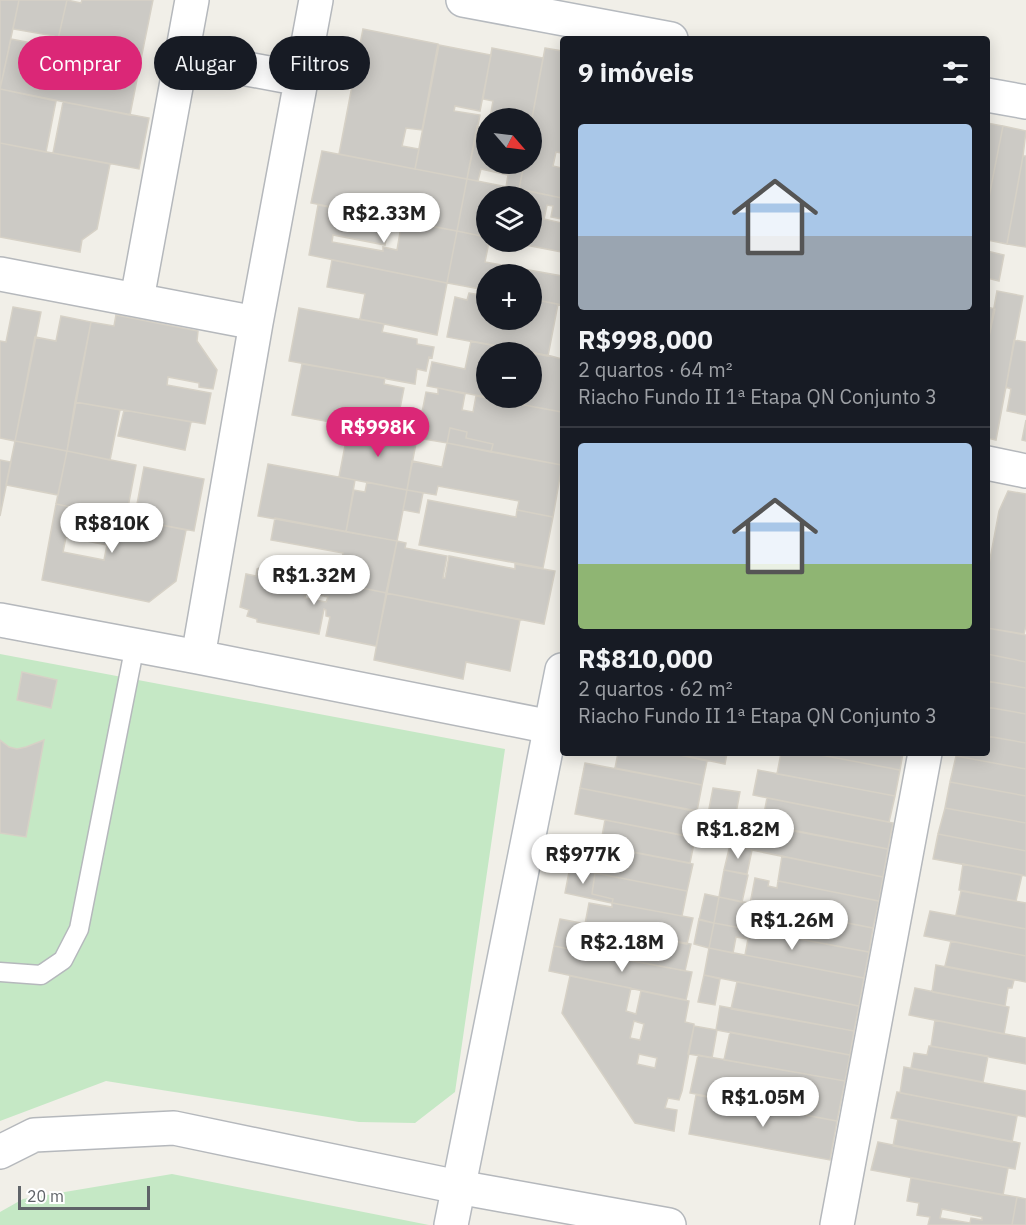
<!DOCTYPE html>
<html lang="pt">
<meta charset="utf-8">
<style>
:root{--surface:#171b24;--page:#242831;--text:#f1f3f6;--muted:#9ea1a6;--line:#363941;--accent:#db2777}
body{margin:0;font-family:"IBM Plex Sans",sans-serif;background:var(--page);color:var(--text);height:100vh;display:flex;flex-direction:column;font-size:22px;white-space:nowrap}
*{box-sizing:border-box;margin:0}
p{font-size:20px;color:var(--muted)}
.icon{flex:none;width:33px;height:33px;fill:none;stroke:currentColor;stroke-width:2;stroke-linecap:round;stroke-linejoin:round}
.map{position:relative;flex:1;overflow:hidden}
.sheet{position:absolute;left:560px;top:36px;width:430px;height:720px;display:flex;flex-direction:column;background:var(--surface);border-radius:6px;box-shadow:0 3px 15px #0003}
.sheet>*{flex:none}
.guide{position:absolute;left:18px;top:36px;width:452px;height:54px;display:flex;gap:12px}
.needle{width:39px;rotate:118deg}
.tools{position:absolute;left:476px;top:108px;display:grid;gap:12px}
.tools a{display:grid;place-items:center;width:66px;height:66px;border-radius:50%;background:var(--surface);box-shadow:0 3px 15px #0003;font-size:30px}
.scale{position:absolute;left:18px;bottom:15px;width:132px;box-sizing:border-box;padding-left:6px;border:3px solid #5f6368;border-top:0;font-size:16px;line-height:21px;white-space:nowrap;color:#5f6368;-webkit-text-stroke:4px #fff;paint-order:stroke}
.price{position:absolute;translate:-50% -51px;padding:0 14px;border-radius:21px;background:#fff;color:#222;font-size:20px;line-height:39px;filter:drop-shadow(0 2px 3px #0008)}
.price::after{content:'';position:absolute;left:50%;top:36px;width:18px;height:14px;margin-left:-9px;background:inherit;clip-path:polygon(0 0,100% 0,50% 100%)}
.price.current{background:var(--accent);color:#fff}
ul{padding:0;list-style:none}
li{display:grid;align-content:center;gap:12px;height:318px;padding:0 18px}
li+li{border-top:2px solid var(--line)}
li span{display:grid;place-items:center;height:186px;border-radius:6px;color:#555}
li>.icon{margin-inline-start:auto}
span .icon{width:108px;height:108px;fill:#fffc;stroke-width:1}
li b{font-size:26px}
h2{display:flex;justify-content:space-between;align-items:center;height:72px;padding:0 18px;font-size:26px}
.chip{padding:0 21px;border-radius:27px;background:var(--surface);box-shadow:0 3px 15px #0003;font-size:21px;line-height:54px}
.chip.current{background:var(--accent);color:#fff}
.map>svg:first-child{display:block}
</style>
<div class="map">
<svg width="1026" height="1225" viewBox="0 0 1026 1225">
<rect width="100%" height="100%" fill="#f1efe8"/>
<!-- green -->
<path fill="#c5e8c5" d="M0 654 505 749 455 1092 415 1123 359 1122 106 1081 0 1121Z
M172 1174 429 1225H0V1212L23 1199Z"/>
<!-- building -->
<path fill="#cccac5" stroke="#d6d1c6" stroke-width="1.5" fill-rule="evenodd" d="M0 0H19L0 89Z
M19 0H67L56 48 51 47 54 36 13 29Z
M67 0 81 3 82 0H153L140 64 96 55 99 42 92 41 89 54 56 48Z
M363 29 438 44 422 130 406 128 402 146 419 149 415 169 339 154Z
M11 39 140 64 130 115 0 89ZM56 60 86 66 84 74 54 69Z
M439 45 491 55 480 111 455 106 454 111 480 115 467 179 415 169Z
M492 48 543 58 531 124V118H490L493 101 483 99Z
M545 48 562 51V153L556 152 553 166 562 168V198L519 189 524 164H531V124Z
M0 89 56 101 46 152 0 143Z
M63 102 149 118 139 169 53 153Z
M987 123 1003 126 987 207Z
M477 126 486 128V164H524L519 189 506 187 508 175 481 169 478 181 467 179Z
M1003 126 1026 131 1023 156 1007 244 987 240V207Z
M0 143 110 164 97 229 82 240 80 252 0 237Z
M322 151 467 179 457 231 311 203Z
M1023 156H1026V247L1007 244Z
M467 179 562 198V219L551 217 553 206 547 205 544 219 562 223V252L510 242H531V196H486V237L457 231Z
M318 205 390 218 385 245 333 235 332 242 383 251V247L397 250 402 221 457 231 447 283 309 255Z
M457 231 486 237V242H489L485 262 562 276V305L531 299V274H486V290L447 283Z
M987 251 1004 255 999 281 987 278Z
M332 260 447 283 437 335 360 319 365 294 327 287Z
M997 291 1023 296 996 440 987 438V346Z
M469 293 486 296V320H531V299L558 304 548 356 447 337 455 297 467 300Z
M13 307 41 312 15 441 0 438V341L6 342Z
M987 307 995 309 987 346Z
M299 308 384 324 382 332 417 339V344L434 347 432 358 429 357 426 371 417 369 415 384 289 361Z
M116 315 198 331 197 341 217 370 213 389 199 387V383L168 377 167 385 211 393 205 424 75 402 91 322 114 326Z
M61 316 91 322 67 451 15 441 35 337 56 341Z
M1014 340 1026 342V415L1007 411 1011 389 1006 387Z
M471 341 551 356 562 359V412L486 398H531V352H486V397L427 386 432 362 465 369Z
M302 364 385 378 384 384 404 388 395 434 292 415Z
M438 388 465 394 462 410 473 412 476 396 562 412V465L491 452 493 444 466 438 467 432 450 428 447 443 417 438 426 392 438 394Z
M75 402 120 410 110 460 67 451Z
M124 410 191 422 185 450 118 436Z
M1026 420V441L1022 440Z
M349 425 417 438 407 490 339 477Z
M450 428 467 432 466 438 493 444 491 452 447 443Z
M15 441 67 451 58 495 6 485Z
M447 443 562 465 553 517 517 510 519 501 438 486 436 495 407 490 412 461 442 467Z
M67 451 136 465 126 518 56 504Z
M0 460 11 462 0 516Z
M268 464 355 480 346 532 258 516Z
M144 467 204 479 194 531 134 520Z
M367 482 407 490 397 541 346 532 354 490 365 492Z
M407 490 423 493 419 513 403 510Z
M1008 491 1026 494V626L1024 634 987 628V575L999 511Z
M428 500 516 517 517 510 553 517 543 568 419 545Z
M56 504 186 530 176 581 149 602 42 580ZM66 537 107 545 104 560 63 552Z
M275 518 397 541 387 593 337 583 343 553 271 540Z
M397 541 406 543 405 548 447 556 443 578H445L449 556 515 569V564L555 571 544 624 386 593Z
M259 568 308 577 305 598 326 602 328 597 307 592 310 578 387 593 376 646 326 636 330 617 326 616V610L324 609 319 634 257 622V619L247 616 249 610 240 607 246 574 256 576 257 569Z
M386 593 520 620 510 671 466 662 463 679 374 660Z
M987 628 1026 635V662L987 654Z
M987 654 1026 662V688L987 681Z
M22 672 57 680 51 708 17 700Z
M987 681 1026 688V714L987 707Z
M987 707 1026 714V743L987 736Z
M987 736 1026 743V769L956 756 957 753H987Z
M0 740 9 747 17 749 26 747 44 740 26 837 0 833Z
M618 753H671L707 761 702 785 615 768Z
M671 753H727L725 764Z
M781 753H810L900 770 895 796 777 774Z
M810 753H903L900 770Z
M956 756 1026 769V796L950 782Z
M585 763 702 785 697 811 580 788Z
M758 770 895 796 889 822 753 795Z
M950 782 1026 796V823L945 808Z
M580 788 703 813 697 838 575 814Z
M713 788 740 792 735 819 708 814Z
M767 798 893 823 888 849 762 824Z
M945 808 1026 823V851L938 834Z
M706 813 735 819 730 845 700 839Z
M735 819 747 822 742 848 730 845Z
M605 820 695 838 690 863 623 850 624 846 601 842Z
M747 822 888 849 883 877 742 848Z
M938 834 1026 851V876L933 859Z
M565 839 693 864 687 891 559 866Z
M730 845 752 850 747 874 724 870Z
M782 856 883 877 879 901 778 881Z
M963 864 1022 875 1016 901 959 890Z
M570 867 595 873 592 894 613 899 612 903 565 893Z
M724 870 748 875 742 902 719 897Z
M595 873 687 891 682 916 612 903 613 899 592 894Z
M755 878 769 881 768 886 777 888 778 881 879 901 873 928 750 904Z
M961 891 1026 903V929L956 915Z
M705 894 719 897 714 923 699 920Z
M719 897 873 928 869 952 714 923Z
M589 903 612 907V903L693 918 687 944 585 924Z
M930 911 1026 929V956L924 936Z
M560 919 691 944 685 971 554 946Z
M699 919 714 923 709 948 694 944Z
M714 923 869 952 864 978 745 955 748 939 736 937 733 953 709 948Z
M951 941 1026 956V982L945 966Z
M554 946 692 972 686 1000 549 971Z
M709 948 864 978 859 1006 704 975Z
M936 965 1014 980 1012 988H1008L1005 1006 932 992Z
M704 975 720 979 715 1005 698 1002Z
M570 976 631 988 626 1011 636 1014 641 991 689 1001 685 1022 694 1024V1026L682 1091 679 1100 668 1098 665 1108 677 1110 674 1131 635 1123 562 1013ZM634 1021 644 1024 640 1040 630 1038ZM639 1054 657 1058 655 1068 637 1064Z
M737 982 859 1006 854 1031 731 1009Z
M915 988 1009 1007 1004 1034 909 1015Z
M720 1006 854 1031 850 1055 716 1030Z
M935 1020 1026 1038V1064L931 1046Z
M694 1026 717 1030 712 1058 688 1054Z
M730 1032 850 1055 845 1081 724 1060Z
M929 1046 988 1056 983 1082 911 1068 914 1053 927 1055Z
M698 1055 845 1081 837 1121 690 1093Z
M904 1067 1026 1091V1117L900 1093Z
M897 1092 1017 1116 1012 1142 891 1118Z
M696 1095 837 1121 830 1160 689 1134Z
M898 1119 1020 1143 1015 1169 893 1146Z
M878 1142 1008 1168 1003 1195 871 1170Z
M911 1178 1017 1197 1012 1225H928L930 1217 917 1215 919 1203 907 1201ZM942 1209 982 1217V1220L971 1218 970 1223 940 1218Z
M1017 1197 1026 1199V1225H1012Z"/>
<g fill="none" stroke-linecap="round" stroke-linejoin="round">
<!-- lane casing -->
<g stroke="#b5b8bc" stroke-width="21">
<path id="lane" d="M0 972 41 975 63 960 79 929 135 645"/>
</g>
<!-- street casing -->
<g stroke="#b5b8bc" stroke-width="36">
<path id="street" d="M182 57 301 79
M0 274 256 323
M137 299 192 0
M987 463 1026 471
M0 620 198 657 551 727
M198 657 256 323 316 0
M0 1152 34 1135 174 1128 458 1187 669 1225
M837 1225 925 753"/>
</g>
<!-- secondary casing -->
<g stroke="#b6babf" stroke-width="36">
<path id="secondary" d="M463 0 671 39
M987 95 1026 102
M451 1225 562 670"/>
</g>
<!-- lane -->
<use href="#lane" stroke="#fff" stroke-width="18"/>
<!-- street -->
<use href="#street" stroke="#fff" stroke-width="33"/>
<!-- secondary -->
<use href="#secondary" stroke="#fff" stroke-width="33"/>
</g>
</svg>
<div class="tools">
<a><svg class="needle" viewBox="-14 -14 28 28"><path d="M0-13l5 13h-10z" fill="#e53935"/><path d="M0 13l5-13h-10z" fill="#9ea1a6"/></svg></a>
<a><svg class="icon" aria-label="layers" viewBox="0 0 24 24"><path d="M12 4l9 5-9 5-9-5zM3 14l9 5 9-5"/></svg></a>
<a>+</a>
<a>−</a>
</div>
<div class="scale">20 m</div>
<b class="price" style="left:384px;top:244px">R$2.33M</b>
<b class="price current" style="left:378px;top:458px">R$998K</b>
<b class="price" style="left:112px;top:554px">R$810K</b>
<b class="price" style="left:314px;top:606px">R$1.32M</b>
<b class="price" style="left:738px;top:860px">R$1.82M</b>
<b class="price" style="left:583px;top:885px">R$977K</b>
<b class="price" style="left:792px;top:951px">R$1.26M</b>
<b class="price" style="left:622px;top:973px">R$2.18M</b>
<b class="price" style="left:763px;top:1128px">R$1.05M</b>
<div class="guide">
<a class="chip current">Comprar</a>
<a class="chip">Alugar</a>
<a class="chip">Filtros</a>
</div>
<section class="sheet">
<h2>9 imóveis<svg class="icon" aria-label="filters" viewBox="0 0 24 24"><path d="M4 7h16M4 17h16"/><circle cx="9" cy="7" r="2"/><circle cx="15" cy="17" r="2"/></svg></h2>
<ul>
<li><span style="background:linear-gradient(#a9c7e8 60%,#9aa5b1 0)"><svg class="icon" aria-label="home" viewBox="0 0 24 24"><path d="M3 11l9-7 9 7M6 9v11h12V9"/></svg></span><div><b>R$998,000</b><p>2 quartos · 64 m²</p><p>Riacho Fundo II 1ª Etapa QN Conjunto 3</p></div></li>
<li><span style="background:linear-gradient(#a9c7e8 65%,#8fb573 0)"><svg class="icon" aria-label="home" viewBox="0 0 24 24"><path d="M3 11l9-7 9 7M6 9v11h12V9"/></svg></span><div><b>R$810,000</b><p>2 quartos · 62 m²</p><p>Riacho Fundo II 1ª Etapa QN Conjunto 3</p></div></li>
</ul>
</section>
</div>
